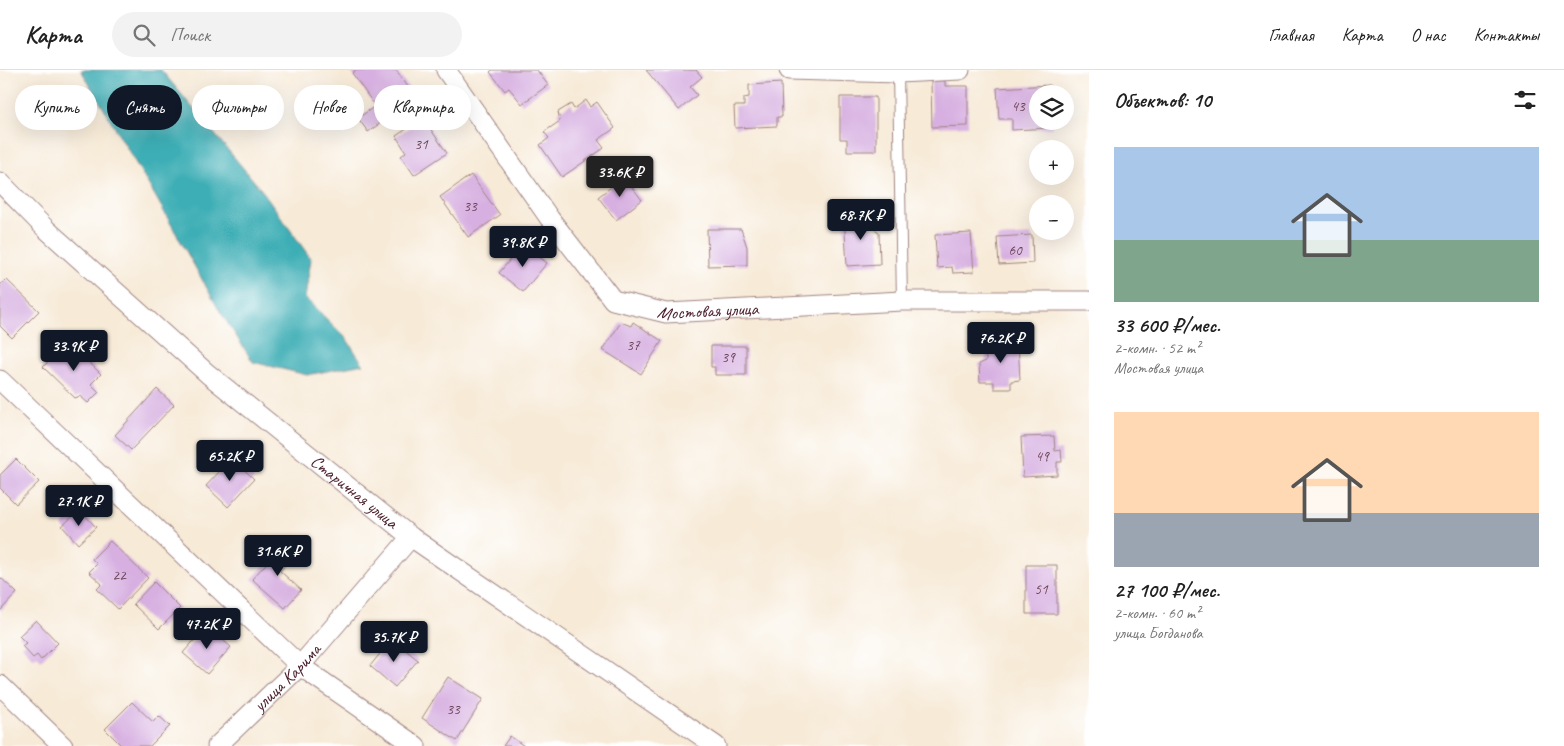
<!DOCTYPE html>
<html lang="ru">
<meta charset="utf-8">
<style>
:root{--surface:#fff;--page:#f2f2f2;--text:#222;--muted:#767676;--line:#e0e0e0;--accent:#111827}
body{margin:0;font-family:Caveat,sans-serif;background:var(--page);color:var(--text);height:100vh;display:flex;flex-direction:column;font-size:19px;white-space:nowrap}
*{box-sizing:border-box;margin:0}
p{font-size:16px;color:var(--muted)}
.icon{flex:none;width:28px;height:28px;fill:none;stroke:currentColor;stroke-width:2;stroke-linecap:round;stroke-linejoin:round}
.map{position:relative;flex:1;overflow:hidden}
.sheet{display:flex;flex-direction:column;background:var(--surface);width:475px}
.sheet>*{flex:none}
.top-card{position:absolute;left:15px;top:15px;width:475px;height:45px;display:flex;gap:10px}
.tools{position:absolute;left:1029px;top:15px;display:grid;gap:10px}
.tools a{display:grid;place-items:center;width:45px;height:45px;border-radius:50%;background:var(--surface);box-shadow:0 5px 20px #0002;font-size:25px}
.price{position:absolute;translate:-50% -42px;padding:0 11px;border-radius:5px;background:var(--accent);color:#fff;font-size:16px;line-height:32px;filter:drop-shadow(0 1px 2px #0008)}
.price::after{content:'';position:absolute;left:50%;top:30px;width:15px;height:11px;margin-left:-8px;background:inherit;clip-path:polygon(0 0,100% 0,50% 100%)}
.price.active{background:#222;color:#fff}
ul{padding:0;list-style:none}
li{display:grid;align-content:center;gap:10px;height:265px;padding:0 25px}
li span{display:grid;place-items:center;height:155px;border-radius:0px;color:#555}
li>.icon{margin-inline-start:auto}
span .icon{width:90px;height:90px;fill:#fffc;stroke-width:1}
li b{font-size:21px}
h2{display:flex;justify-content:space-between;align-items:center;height:60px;padding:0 25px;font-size:21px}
.chip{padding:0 18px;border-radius:22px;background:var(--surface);box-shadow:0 5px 20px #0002;font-size:18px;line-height:45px}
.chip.active{background:var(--accent);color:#fff}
header{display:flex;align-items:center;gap:30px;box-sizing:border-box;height:70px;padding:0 25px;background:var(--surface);border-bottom:1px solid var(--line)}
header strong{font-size:24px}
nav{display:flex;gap:28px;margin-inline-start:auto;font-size:18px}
.search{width:350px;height:45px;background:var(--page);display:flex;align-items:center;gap:12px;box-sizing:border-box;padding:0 18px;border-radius:28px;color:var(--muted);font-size:19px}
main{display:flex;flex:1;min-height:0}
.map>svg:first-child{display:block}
</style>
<header>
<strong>Карта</strong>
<div class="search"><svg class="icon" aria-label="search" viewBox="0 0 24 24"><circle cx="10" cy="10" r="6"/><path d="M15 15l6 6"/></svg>Поиск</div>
<nav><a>Главная</a><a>Карта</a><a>О нас</a><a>Контакты</a></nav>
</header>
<main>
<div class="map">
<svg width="1089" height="676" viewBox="0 0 1089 676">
<rect width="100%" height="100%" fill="#fff"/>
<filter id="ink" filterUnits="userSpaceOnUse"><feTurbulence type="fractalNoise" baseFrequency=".02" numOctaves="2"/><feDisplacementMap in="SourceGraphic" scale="10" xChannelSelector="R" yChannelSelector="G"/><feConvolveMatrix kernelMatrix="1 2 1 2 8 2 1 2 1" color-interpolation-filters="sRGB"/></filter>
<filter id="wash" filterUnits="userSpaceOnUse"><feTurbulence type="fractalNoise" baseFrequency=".0096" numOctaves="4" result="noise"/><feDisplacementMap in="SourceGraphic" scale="20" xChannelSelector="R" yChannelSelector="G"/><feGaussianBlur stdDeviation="1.12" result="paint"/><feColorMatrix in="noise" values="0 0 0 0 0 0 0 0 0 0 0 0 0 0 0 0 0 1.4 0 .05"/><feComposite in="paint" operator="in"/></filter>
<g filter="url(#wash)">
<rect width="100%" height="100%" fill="#f7ead7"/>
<!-- water -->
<path fill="#3daeb5" stroke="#446670" d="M81 0H161L264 123 311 189 305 228 346 268 363 294 307 305 253 292 218 238 157 129Z"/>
<g id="blocks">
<!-- building -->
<path fill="#d7b0e1" d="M356 0H396L416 28 368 62 358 48 375 36 352 3Z
M492 0H537L548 15 522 34 509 18 505 21 490 2Z
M646 0H696L702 7 690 17 697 25 679 40Z
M931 11H945V16H968V56L932 57Z
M781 13 782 47H777V56L735 58 734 36H744V28L749 27V15Z
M1050 15V24H1038V51H1052V58L1012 60V49H999L997 18Z
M840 27H876V81H847V69H840Z
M586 30 590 37 597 32 615 58 598 70 604 78 562 107 540 75 549 68 544 62 560 51 558 42 571 34 574 39Z
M423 48 447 83 414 105 401 86 406 82 396 66Z
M471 105 500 145 468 167 440 127Z
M624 107 642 130 616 150 598 127Z
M869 144V156L879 162 880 194 847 196 844 145Z
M707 159H741L747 177V195L708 196Z
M971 163 974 202 953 203 952 197 937 198 935 165Z
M1032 165 1033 193 999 195 997 167Z
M523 174 547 193 523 222 499 203Z
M6 209 39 241 12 268 0 256V215Z
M621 252 631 256 633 252 662 271 641 304 603 280Z
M67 271 101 304 91 314 99 322 88 333 80 326 75 328 43 297Z
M1018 271 1020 310 1011 311V319H994V312H980L979 294 986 291 985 272Z
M711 276H746V305H715V297H711Z
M157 319 174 335 131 380 115 365Z
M1054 366 1055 381 1061 380 1062 392H1057V405L1023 407 1021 367Z
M232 388 254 409 228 437 206 416Z
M16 389 39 412 16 434 0 418V405Z
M80 440 96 457 78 474 62 456Z
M110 471 148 508 118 539 97 519 102 514 89 502 97 494 92 489Z
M285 473 296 483 280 501 301 520 285 538 252 509Z
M1026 495H1057V544H1026Z
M0 507 17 523 0 541Z
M154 512 180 538 159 559 133 534Z
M36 550 58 573 41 590 37 585 33 588 22 576 26 573 19 566Z
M207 556 231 577 207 604 183 583Z
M392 569 418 590 395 617 370 596Z
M448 607 483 629 457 671 422 648Z
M132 632 153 652 159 646 170 656 150 676H122L105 659Z
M510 666 524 676H503Z"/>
</g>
</g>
<g filter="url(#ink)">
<use href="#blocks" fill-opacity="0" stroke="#a08481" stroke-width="1"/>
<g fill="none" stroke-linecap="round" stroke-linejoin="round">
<!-- service casing -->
<g stroke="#a08481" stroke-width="12">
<path id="service" d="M898 3 902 231"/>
</g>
<!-- minor casing -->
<g stroke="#a08481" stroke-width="21">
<g id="minor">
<path id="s1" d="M446 0 550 149 613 230 666 243 902 231H1089"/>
<path d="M789 0 898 3 960 0"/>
<path id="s2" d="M0 112 46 159 208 304 411 467 716 676"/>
<path d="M0 310 300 596 416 676"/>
<path d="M0 615 63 676"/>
<path id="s3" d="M217 676 300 596 411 467"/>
</g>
</g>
<!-- service -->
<use href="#service" stroke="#fff" stroke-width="10"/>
<!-- minor -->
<use href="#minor" stroke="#fff" stroke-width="19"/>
</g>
</g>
<g text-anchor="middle" stroke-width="4.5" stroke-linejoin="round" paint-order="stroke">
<!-- number labels -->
<g font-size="15" fill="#6d4358">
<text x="1018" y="41">43</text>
<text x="421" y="79">31</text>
<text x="470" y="141">33</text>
<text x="1015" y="185">60</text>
<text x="633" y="280">37</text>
<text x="728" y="292">39</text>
<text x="1042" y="391">49</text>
<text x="119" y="510">22</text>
<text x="1041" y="524">51</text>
<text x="453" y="644">33</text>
</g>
<!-- street labels -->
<g font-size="18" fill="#4a1f2b" stroke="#fff">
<text dy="6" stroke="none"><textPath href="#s1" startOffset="381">Мостовая улица</textPath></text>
<text dy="6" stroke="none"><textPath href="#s2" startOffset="471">Старичная улица</textPath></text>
<text dy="6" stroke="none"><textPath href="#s3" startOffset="98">улица Карима</textPath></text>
</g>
</g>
</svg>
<div class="tools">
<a><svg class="icon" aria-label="layers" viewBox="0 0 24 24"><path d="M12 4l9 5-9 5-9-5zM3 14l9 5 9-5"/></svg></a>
<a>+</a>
<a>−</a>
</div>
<b class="price active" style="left:620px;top:128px">33.6K ₽</b>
<b class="price" style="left:861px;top:171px">68.7K ₽</b>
<b class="price" style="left:523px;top:198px">39.8K ₽</b>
<b class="price" style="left:1001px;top:294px">76.2K ₽</b>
<b class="price" style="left:74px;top:302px">33.9K ₽</b>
<b class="price" style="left:230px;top:412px">65.2K ₽</b>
<b class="price" style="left:79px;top:457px">27.1K ₽</b>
<b class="price" style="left:278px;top:507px">31.6K ₽</b>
<b class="price" style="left:207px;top:580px">47.2K ₽</b>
<b class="price" style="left:394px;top:593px">35.7K ₽</b>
<div class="top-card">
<a class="chip">Купить</a>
<a class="chip active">Снять</a>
<a class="chip">Фильтры</a>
<a class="chip">Новое</a>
<a class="chip">Квартира</a>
</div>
</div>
<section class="sheet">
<h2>Объектов: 10<svg class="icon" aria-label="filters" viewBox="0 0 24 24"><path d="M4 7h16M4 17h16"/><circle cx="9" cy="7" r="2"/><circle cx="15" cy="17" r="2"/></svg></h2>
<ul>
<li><span style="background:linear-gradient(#a9c7e8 60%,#7fa58c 0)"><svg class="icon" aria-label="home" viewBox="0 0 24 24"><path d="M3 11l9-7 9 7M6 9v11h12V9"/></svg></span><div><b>33 600 ₽/мес.</b><p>2-комн. · 52 m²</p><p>Мостовая улица</p></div></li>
<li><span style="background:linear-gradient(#ffd9b3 65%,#9aa5b1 0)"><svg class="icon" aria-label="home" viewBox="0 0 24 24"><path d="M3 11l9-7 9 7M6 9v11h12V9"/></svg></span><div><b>27 100 ₽/мес.</b><p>2-комн. · 60 m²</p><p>улица Богданова</p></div></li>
</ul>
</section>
</main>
